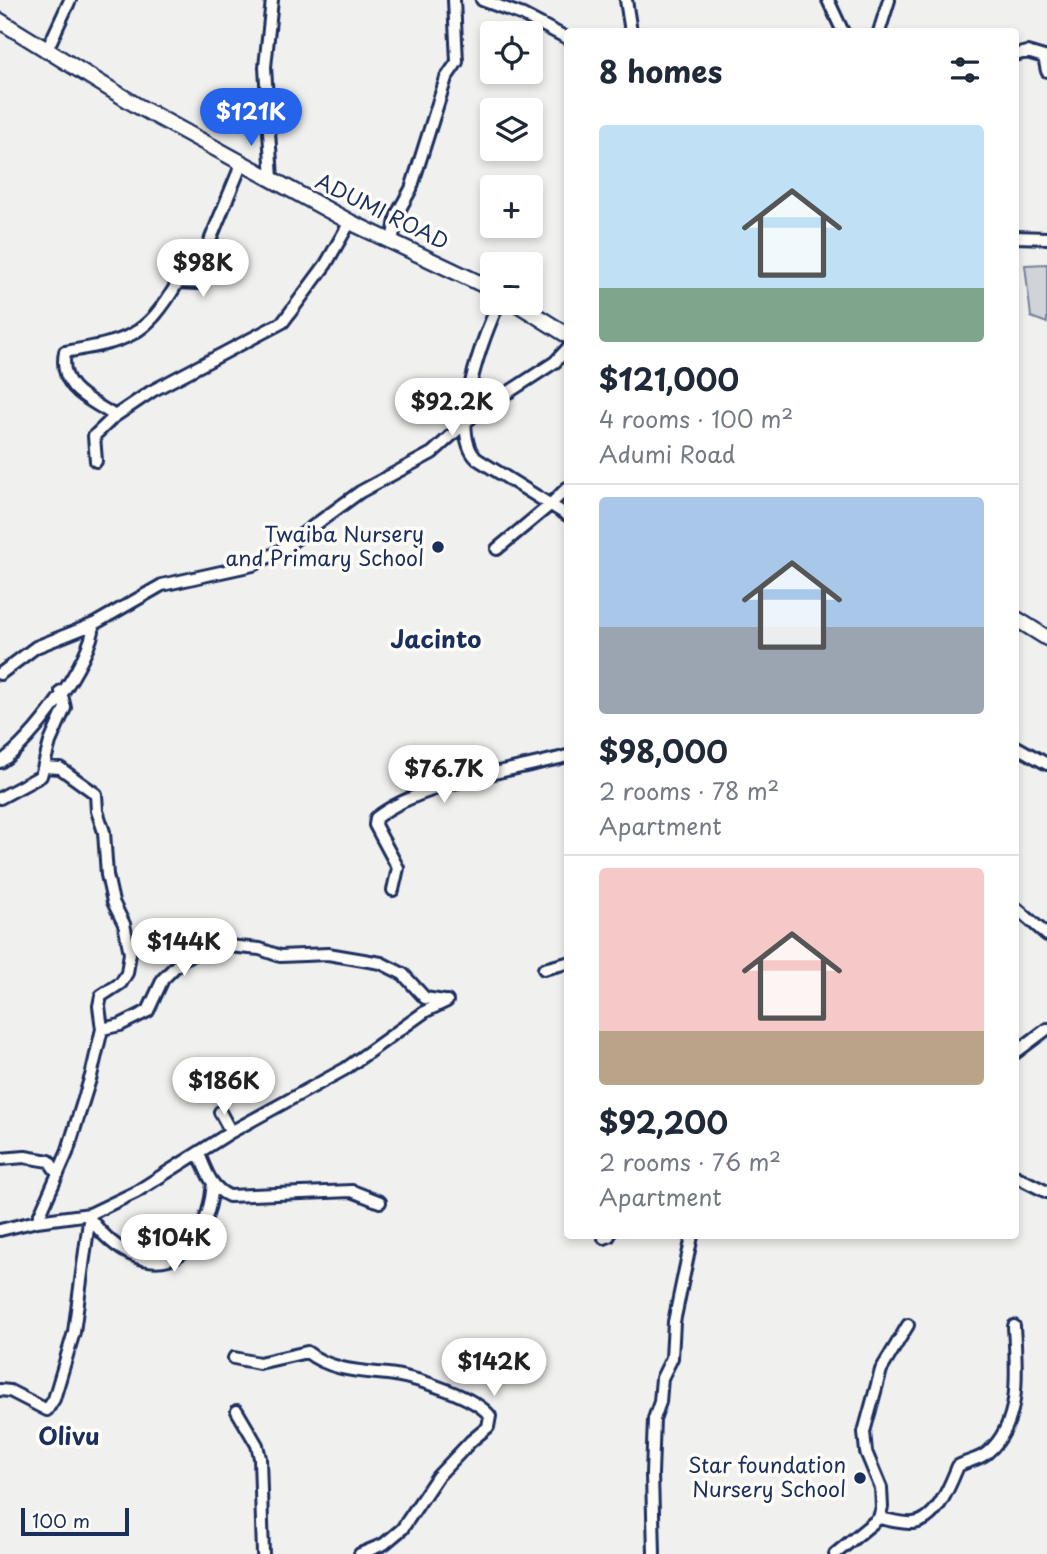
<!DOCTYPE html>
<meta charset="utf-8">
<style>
:root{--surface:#fff;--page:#f2f2f3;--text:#1f2937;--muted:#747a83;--line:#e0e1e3;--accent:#2563eb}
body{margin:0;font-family:"Playpen Sans",sans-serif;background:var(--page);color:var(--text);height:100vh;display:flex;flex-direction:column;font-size:26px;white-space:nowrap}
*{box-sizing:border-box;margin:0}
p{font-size:23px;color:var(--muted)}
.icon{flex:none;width:38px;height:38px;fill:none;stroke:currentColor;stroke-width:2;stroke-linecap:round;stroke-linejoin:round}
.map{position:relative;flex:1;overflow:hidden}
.side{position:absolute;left:564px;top:28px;width:455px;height:1211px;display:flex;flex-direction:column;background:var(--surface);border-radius:7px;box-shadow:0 4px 10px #0003}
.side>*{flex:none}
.controls{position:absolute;left:480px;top:21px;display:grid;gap:14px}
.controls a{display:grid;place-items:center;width:63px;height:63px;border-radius:7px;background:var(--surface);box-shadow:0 4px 10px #0003;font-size:35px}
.scale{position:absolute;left:21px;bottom:18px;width:108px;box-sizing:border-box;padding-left:7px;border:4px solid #1b2f5e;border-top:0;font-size:19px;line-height:24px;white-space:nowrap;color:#1b2f5e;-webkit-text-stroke:5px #fdfcf7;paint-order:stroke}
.price{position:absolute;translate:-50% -60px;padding:0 16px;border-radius:24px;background:#fff;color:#222;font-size:23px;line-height:46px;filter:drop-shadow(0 2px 4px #0008)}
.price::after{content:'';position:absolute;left:50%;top:42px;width:21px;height:16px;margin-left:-10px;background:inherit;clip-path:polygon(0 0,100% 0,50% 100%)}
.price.on{background:var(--accent);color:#fff}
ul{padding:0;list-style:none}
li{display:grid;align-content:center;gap:14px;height:371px;padding:0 35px}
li+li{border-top:2px solid var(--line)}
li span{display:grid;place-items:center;height:217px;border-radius:7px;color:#555}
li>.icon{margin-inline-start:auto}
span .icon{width:126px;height:126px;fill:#fffc;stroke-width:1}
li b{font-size:30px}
h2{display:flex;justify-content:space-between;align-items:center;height:84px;padding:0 35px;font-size:30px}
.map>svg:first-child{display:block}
</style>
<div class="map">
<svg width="1047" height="1554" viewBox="0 0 1047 1554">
<rect width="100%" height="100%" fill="#f0f0ee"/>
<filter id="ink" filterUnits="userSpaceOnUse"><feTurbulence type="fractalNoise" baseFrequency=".0143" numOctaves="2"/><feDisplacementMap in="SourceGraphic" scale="14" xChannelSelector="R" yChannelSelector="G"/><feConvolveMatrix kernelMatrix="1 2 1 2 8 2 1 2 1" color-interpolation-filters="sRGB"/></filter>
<g filter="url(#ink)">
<!-- green -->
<path fill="#d0d3d8" stroke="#76819b" stroke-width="2" d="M1047 264V323L1031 317 1025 265Z"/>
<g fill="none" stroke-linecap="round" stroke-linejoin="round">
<!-- minor casing -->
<g stroke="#1b2f5e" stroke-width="16">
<path id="minor" d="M482 0 523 15 567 38
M626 0 631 32
M828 0 843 32
M879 32 889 0
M46 52 70 0
M1015 55 1027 52 1044 57 1047 71
M272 179 265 67 272 0
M1015 237 1047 238
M392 242 397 214 411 189 446 78 457 62 454 0
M499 303C484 334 447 431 477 459L567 515
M115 416C89 399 58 388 65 352 127 341 145 338 178 282L199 283 211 238 242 163
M96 461 94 436 115 416 152 391 283 322 326 264 350 222
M497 549 550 505 567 488
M0 674 36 647 94 624 162 585 253 565 278 552 360 492 432 453 475 414 555 362 567 349
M1015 746 1047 764
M0 762C31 744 92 660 94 624
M0 798 41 776 50 742 65 708 61 691
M393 890 398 868 375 825 376 818C419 783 513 771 567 756
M1015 907 1047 935
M544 969 567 963
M102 1029 120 1025 148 1011 163 979 183 959 200 951 228 946 260 949 280 956 328 954 381 963 403 974 425 998 444 1001
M1015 1053 1047 1029
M220 1112 231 1132
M199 1154C206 1171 211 1188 229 1196L352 1191 380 1202
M0 1159 25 1157 49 1161 58 1174
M1015 1176 1047 1192
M91 1220C143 1287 206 1269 213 1183
M37 1221 67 1153 91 1076 102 1029 99 1006 101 996 121 983 127 973 130 953 124 924 113 902 107 875 104 832 97 811 96 794 60 768 44 767
M0 1230 37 1221 90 1214 136 1192 231 1132 345 1069 426 1011 447 1001
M604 1238 609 1236
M234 1358 259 1363 307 1352C332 1372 365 1371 395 1375 419 1379 476 1397 490 1416L488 1427 471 1441 437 1477 402 1529 384 1544 360 1554
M0 1390 10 1391 47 1410 54 1399 74 1332 90 1214
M237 1411 257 1445 260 1458 263 1554
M879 1518C889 1520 903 1524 913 1523 937 1521 950 1485 958 1466 967 1461 981 1459 988 1452 1023 1422 1016 1367 1014 1326
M654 1554 652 1474 654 1419 660 1402 662 1378 672 1358 674 1322 692 1236
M835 1554 879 1518 882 1507 881 1488 866 1452 864 1432 881 1370 908 1325"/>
</g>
<!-- major casing -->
<g stroke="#1b2f5e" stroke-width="19">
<path id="major" d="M0 21 136 105 350 222 492 289
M516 303 567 335
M1015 618 1047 638"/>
</g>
<!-- minor -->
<use href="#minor" stroke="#fdfcf7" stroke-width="10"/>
<!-- major -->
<use href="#major" stroke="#fdfcf7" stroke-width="14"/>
</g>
</g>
<!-- markers -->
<g fill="#1b2f5e" stroke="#fdfcf7" stroke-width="2.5">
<circle cx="438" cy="547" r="7"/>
<circle cx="860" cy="1478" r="7"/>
</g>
<g text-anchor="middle" stroke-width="7" stroke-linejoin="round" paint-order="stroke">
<!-- street labels -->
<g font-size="21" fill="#1b2f5e" stroke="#fdfcf7">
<text transform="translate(382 212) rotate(26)" y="7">ADUMI ROAD</text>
</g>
<!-- poi labels -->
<g font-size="21" fill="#1b2f5e" stroke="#fdfcf7" text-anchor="end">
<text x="424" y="542">Twaiba Nursery<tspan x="424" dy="24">and Primary School</tspan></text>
<text x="846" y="1473">Star foundation<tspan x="846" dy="24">Nursery School</tspan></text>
</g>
<!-- quarter labels -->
<g font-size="24" font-weight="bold" fill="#1b2f5e" stroke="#fdfcf7">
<text x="436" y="648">Jacinto</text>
<text x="69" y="1445">Olivu</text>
</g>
</g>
</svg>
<div class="controls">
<a><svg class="icon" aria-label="locate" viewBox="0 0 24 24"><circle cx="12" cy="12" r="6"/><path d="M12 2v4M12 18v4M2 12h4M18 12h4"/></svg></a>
<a><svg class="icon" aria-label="layers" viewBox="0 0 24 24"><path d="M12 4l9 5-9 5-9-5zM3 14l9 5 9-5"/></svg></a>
<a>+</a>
<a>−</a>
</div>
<div class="scale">100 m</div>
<b class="price on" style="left:251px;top:148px">$121K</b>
<b class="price" style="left:203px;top:299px">$98K</b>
<b class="price" style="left:452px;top:438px">$92.2K</b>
<b class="price" style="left:444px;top:805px">$76.7K</b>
<b class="price" style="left:184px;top:978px">$144K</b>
<b class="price" style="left:224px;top:1117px">$186K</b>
<b class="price" style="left:174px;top:1274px">$104K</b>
<b class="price" style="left:494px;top:1398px">$142K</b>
<section class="side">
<h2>8 homes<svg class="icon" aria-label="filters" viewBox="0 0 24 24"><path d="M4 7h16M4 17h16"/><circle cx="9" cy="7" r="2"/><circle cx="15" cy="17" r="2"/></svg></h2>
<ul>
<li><span style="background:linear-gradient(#bfe0f5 75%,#7fa58c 0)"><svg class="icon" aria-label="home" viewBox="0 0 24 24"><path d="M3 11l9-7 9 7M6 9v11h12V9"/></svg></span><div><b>$121,000</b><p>4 rooms · 100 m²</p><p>Adumi Road</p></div></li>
<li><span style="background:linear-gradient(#a9c7e8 60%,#9aa5b1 0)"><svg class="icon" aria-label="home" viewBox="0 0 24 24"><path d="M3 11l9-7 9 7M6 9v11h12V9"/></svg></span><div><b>$98,000</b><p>2 rooms · 78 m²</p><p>Apartment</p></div></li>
<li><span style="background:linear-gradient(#f6c9c9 75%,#b9a48a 0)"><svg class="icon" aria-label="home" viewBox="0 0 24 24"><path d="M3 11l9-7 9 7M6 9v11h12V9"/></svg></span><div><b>$92,200</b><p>2 rooms · 76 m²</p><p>Apartment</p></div></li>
</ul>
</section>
</div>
